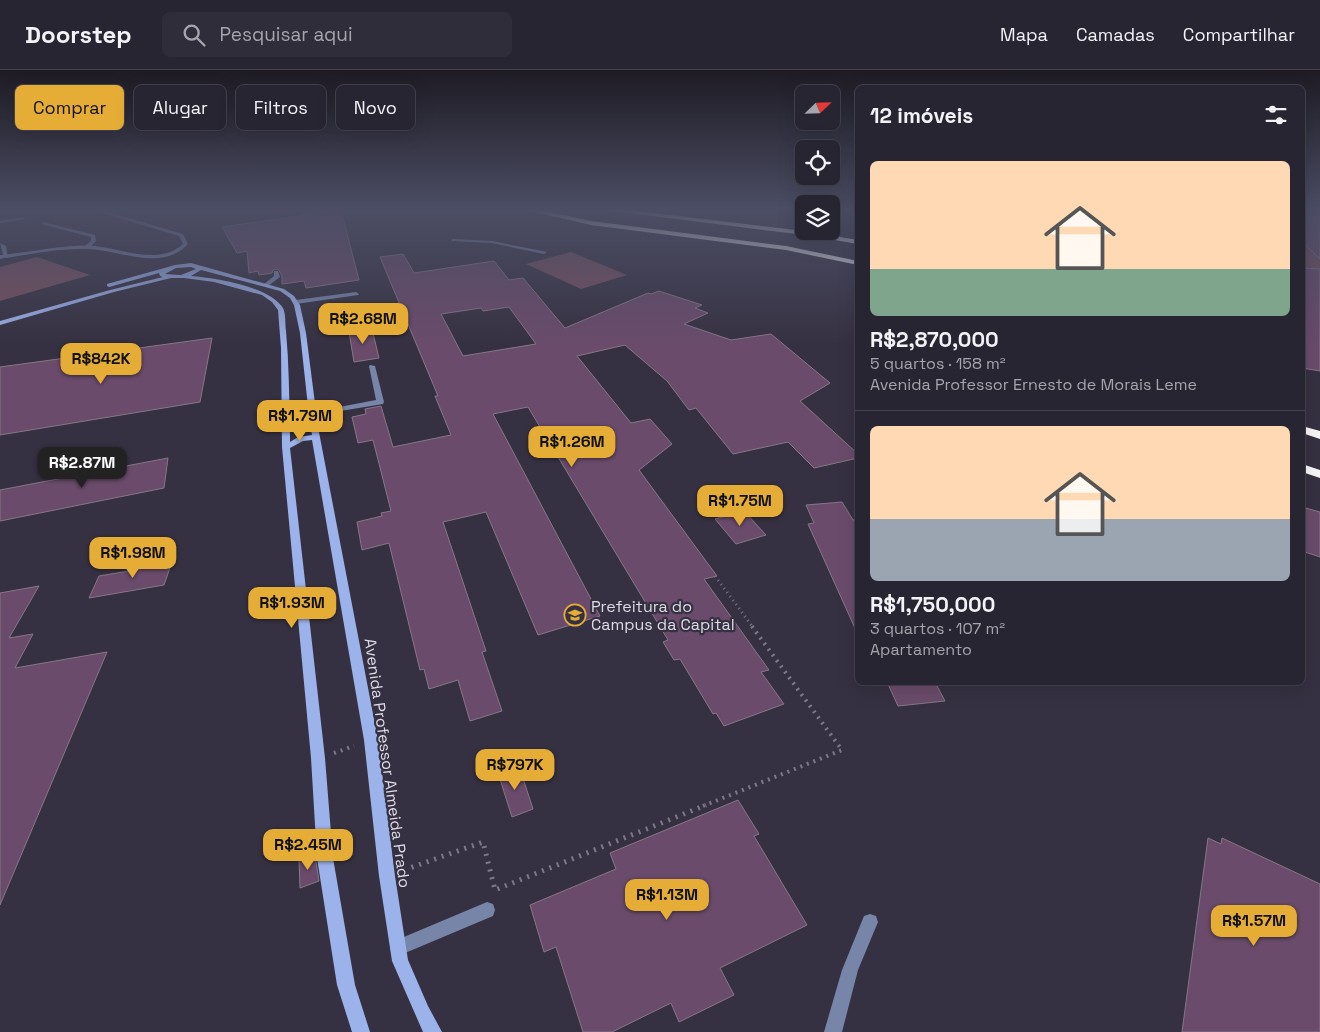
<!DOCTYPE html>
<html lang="pt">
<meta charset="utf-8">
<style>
:root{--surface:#282532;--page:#302d3a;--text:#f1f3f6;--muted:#a5a5ac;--line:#44424d;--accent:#e5ad35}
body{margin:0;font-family:"Space Grotesk",sans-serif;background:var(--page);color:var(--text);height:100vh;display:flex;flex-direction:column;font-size:19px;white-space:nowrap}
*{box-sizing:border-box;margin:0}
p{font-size:16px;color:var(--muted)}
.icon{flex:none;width:28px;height:28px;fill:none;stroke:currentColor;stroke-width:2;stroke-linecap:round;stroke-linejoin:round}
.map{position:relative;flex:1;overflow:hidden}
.panel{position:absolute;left:855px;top:15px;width:450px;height:600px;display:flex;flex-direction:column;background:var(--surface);border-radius:8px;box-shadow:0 5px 20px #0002,0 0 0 1px var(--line)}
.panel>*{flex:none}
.top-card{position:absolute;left:15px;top:15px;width:475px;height:45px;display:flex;gap:10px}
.needle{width:32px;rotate:67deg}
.buttons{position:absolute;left:795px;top:15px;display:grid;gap:10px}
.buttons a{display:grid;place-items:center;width:45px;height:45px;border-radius:8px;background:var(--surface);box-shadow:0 5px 20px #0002,0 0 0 1px var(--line);font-size:25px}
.price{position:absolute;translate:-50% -42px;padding:0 11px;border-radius:10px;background:var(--accent);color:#111;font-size:16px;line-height:32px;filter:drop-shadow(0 1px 2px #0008)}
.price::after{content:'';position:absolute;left:50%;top:30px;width:15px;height:11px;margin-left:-8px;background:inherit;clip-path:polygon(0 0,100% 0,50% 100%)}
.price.active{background:#222;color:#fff}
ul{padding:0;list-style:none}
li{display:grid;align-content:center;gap:10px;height:265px;padding:0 15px}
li+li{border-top:1px solid var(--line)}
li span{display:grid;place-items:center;height:155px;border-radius:8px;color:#555}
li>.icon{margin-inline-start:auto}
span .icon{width:90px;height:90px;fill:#fffc;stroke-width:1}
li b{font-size:21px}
h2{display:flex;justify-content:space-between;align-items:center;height:60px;padding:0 15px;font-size:21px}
.pill{padding:0 18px;border-radius:8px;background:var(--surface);box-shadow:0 5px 20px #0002,0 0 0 1px var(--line);font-size:18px;line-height:45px}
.pill.active{background:var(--accent);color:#111}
header{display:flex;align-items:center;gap:30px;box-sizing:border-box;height:70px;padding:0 25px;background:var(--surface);border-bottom:1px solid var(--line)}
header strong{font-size:24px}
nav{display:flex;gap:28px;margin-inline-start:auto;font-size:18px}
.search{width:350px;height:45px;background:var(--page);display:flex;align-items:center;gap:12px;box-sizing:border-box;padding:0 18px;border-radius:8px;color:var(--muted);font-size:19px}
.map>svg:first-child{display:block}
</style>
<header>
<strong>Doorstep</strong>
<div class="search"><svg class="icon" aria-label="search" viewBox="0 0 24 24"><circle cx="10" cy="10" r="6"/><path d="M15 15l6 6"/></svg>Pesquisar aqui</div>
<nav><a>Mapa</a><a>Camadas</a><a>Compartilhar</a></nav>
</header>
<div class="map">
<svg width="1320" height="962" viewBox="0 0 1320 962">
<rect width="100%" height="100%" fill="#363142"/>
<!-- green -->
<path fill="#77505f" d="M1302 171 1320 189V199L1303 198Z
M571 182 627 205 581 219 526 194Z
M37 187 90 205 0 231V197Z"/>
<!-- building -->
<path fill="#6a4b6b" stroke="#867786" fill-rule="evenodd" d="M341 140 359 210 306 218 304 211 282 214V206L278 199 273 200 272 203 259 205 258 201 249 203 247 181 237 183 222 157Z
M1302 140H1320V189L1302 171Z
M403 184 414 203 494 191 509 210 523 208 565 258 648 223 651 224 659 221 702 235 695 238 708 243 684 254 731 270 771 264 830 313 800 331 858 384V388L814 398 788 372 733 384 696 338 689 340 667 311 625 275 577 286 631 353 650 349 672 374 639 400 717 506 704 509 769 600 761 602 784 634 724 656 716 643 713 644 680 589 674 590 663 572 668 570 528 337 493 344 600 546 538 565 486 442 443 452 486 581 482 582 502 641 470 651 458 610 429 619 424 599 420 600 389 473 362 480 357 452 382 446 381 443 391 441 373 370 358 373 352 347 366 344 365 339 381 336 393 377 451 365 435 326H438L380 187ZM509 237 536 274 463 286 441 244 481 238 483 241Z
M1302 198 1320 199V301L1302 298Z
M372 259 379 288 354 292 349 262Z
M212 268 200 332 0 365V297Z
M168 388 164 418 0 451V420Z
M842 432 853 450H858V565L808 454 814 453 806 435Z
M1302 437 1320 442V487L1302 481Z
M744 441 766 465 736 474 715 449Z
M173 489 164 515 89 528 99 506 141 499 142 494Z
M39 516 9 568 33 564 15 598 107 582 0 835V523Z
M887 612H935L945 631 898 636Z
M519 696 533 739 512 747 498 703Z
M738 730 759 764 754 766 807 855 720 898 734 925 679 952 671 933 612 962H583L556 877 544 882 530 835 616 799 610 783Z
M1208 768 1221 774 1222 768 1320 814V962H1182Z
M315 785 319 811 300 818 299 790Z"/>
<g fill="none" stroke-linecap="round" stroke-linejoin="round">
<!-- path-far2 -->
<path stroke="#7c7886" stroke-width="3" stroke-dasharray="1 4" stroke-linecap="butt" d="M715 506 752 556"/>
<!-- path-far1 -->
<path stroke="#7c7886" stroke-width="4" stroke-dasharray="2 5" stroke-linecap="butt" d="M334 683 354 676
M703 736 842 680 751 555"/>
<!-- path -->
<path stroke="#7c7886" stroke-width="5" stroke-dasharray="2 6" stroke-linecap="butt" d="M404 800 483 772 495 820 706 735"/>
<!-- lane -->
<path fill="#7785a8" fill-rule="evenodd" d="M130 140H135V141L133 142Z
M23 147 25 149 0 153V151Z
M43 152 95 165 96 171 89 178H85V176L91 171V167L41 154Z
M453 169 492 171 547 182 544 184 492 173 451 171Z
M0 173 6 176 8 187 0 189V185H3Z
M274 201H278L280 207 268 216H264V214L274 206Z
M356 222 359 224 358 225 296 234 293 232 296 230Z
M370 295 375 296 384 332 383 334 310 346V342H313L376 330 369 296Z
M487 832 493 834 495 840 493 846 398 886 392 884 390 878 392 872Z
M870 844 876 846 878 852 858 900 842 962H824L842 900 864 846Z"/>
<!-- street -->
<path fill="#7785a8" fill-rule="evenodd" d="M93 140H101L183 164 188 174C161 203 119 179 86 179 59 178 32 184 6 188L3 186C10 183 19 183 26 182 49 179 72 174 95 176 124 179 159 196 183 174L179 166Z"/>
<!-- secondary -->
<path fill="#9cb2ea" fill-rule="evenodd" d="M191 193 284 219 294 226 300 235 306 263 318 357 378 670 395 806 408 890 428 936 442 962H423L392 891 379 806 364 670 312 370 303 371 290 378 325 688 333 788 355 915 370 962H352L337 915 317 788 311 688 282 377 281 278 278 240 272 232 262 225 214 212 184 208H171L114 222 0 255V251L110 220 163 207 160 206 159 203 109 217 107 216V214L175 195ZM191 197 196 199 181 205 165 204 176 198ZM201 200 280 221 290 228 294 235 300 263 310 355 290 357C289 325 289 293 286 261 285 254 286 244 283 238 269 216 215 208 191 206ZM311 360 312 365 298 367 290 372V362Z"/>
<!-- highway -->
<path fill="#f7f7f7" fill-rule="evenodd" d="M526 140H541L591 151 786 176 858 191V195L786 180 591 155Z
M605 140H629L804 161 858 170V174L805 165Z
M1302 356 1320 361V369L1302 363Z
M1302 394 1320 400V408L1302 402Z"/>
</g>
<!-- sky -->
<linearGradient id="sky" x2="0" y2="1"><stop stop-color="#1e1b24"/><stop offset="0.51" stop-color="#4c4e65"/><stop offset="1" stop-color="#4c4e65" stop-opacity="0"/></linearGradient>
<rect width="1320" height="275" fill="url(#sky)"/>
<!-- icons -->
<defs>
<g id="university-ring" transform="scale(1.125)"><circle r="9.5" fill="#363142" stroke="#e5ad35" stroke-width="1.5"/><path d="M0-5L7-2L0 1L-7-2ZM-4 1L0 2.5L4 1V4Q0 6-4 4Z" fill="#e5ad35"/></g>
</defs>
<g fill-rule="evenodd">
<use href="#university-ring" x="575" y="545"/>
</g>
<g text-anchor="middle" stroke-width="4.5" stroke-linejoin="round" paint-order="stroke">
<!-- poi labels -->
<g font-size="16" fill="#dddbe5" stroke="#363142" text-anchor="start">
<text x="591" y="542">Prefeitura do<tspan x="591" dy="18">Campus da Capital</tspan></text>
</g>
<!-- street labels -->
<g font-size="16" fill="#dddbe5" stroke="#363142">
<text transform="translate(388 693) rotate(82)" y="6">Avenida Professor Almeida Prado</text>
</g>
</g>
</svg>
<div class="buttons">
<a><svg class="needle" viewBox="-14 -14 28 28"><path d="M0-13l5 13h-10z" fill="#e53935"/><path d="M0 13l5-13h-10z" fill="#a5a5ac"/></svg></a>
<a><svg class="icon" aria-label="locate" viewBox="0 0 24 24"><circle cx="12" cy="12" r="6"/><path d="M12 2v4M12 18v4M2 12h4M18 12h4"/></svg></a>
<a><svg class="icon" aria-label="layers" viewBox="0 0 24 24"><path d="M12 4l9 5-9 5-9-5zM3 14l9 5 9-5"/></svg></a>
</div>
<b class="price" style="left:363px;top:275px">R$2.68M</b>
<b class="price" style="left:101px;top:315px">R$842K</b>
<b class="price" style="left:300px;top:372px">R$1.79M</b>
<b class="price" style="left:572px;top:398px">R$1.26M</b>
<b class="price active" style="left:82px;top:419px">R$2.87M</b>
<b class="price" style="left:740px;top:457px">R$1.75M</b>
<b class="price" style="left:133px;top:509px">R$1.98M</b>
<b class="price" style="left:292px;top:559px">R$1.93M</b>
<b class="price" style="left:515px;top:721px">R$797K</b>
<b class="price" style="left:308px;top:801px">R$2.45M</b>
<b class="price" style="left:667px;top:851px">R$1.13M</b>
<b class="price" style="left:1254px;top:877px">R$1.57M</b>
<div class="top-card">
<a class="pill active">Comprar</a>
<a class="pill">Alugar</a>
<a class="pill">Filtros</a>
<a class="pill">Novo</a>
</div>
<section class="panel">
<h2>12 imóveis<svg class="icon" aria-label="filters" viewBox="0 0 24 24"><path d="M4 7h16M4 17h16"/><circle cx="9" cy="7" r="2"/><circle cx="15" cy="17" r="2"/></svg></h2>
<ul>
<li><span style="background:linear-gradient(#ffd9b3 70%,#7fa58c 0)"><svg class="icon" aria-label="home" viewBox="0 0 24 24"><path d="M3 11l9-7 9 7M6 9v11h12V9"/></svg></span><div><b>R$2,870,000</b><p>5 quartos · 158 m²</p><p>Avenida Professor Ernesto de Morais Leme</p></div></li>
<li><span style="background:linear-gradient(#ffd9b3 60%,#9aa5b1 0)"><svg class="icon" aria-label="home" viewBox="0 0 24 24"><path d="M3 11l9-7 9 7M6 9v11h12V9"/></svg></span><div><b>R$1,750,000</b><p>3 quartos · 107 m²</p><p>Apartamento</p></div></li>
</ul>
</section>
</div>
